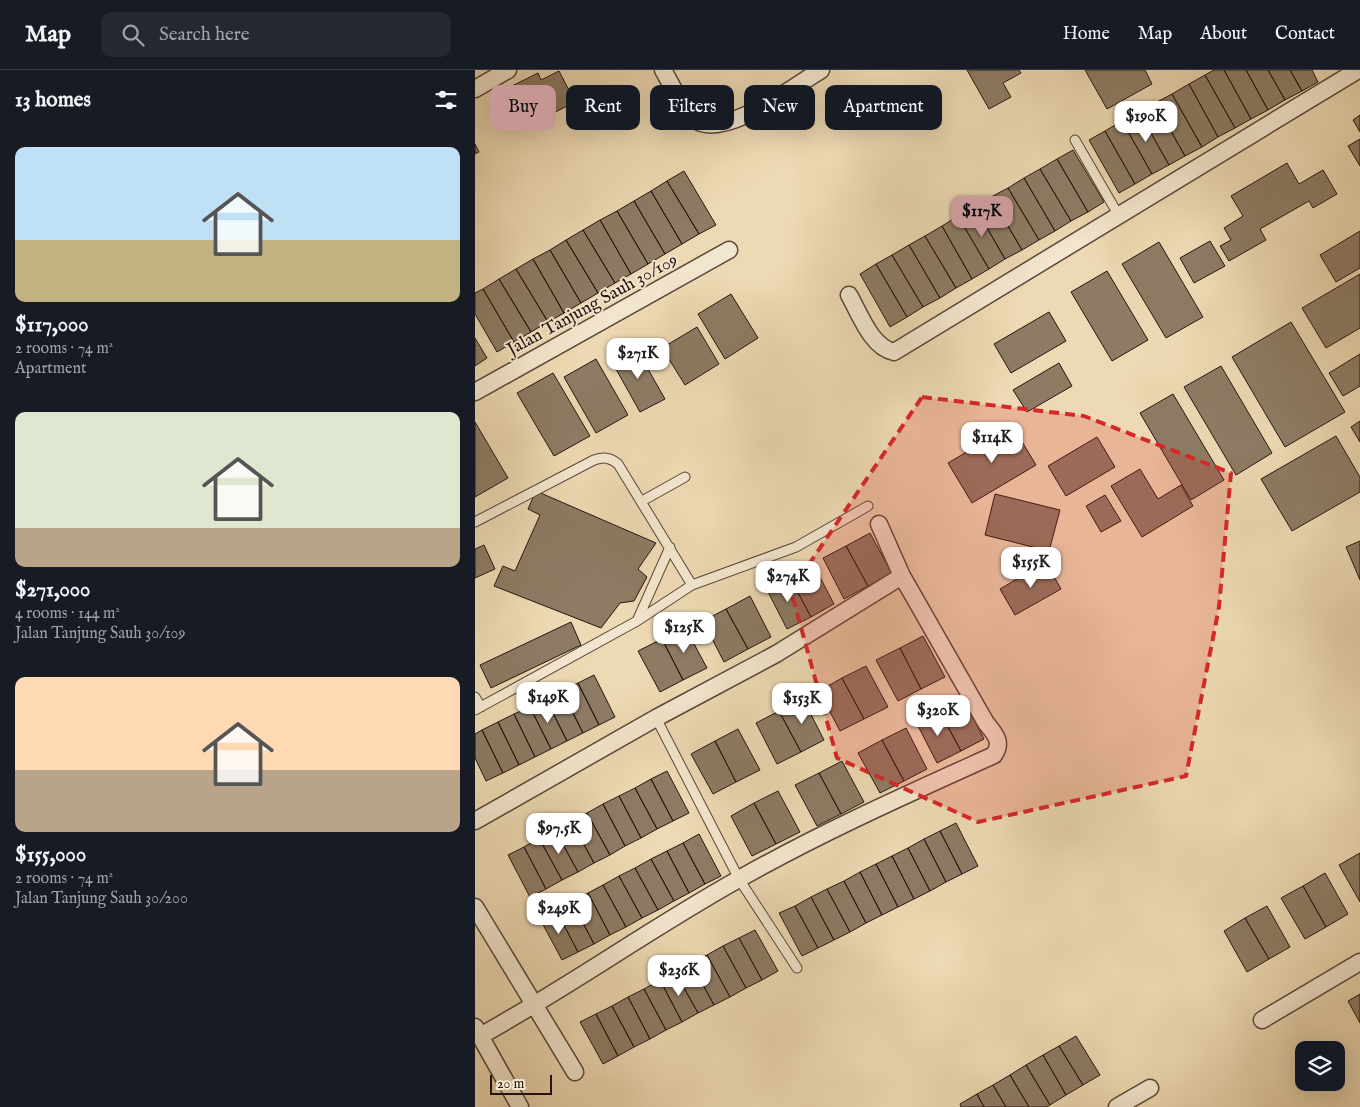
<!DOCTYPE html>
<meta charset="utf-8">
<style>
:root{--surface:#171b24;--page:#242831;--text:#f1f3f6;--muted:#9ea1a6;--line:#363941;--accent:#c59692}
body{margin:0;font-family:"IM FELL English",serif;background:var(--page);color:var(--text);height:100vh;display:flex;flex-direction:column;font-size:19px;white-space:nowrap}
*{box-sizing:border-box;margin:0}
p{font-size:16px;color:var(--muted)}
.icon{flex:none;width:28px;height:28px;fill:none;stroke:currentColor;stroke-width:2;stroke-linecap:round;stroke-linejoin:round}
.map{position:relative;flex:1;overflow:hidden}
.sheet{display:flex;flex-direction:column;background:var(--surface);width:475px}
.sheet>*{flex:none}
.hud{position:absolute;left:15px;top:15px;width:475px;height:45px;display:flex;gap:10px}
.tools{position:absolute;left:820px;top:971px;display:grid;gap:10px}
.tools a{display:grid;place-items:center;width:50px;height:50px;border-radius:10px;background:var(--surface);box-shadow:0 5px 20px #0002;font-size:25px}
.scale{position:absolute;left:15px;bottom:12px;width:62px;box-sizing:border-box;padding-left:5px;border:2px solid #26150f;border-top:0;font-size:14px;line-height:18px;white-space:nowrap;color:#26150f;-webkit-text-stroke:4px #f3e6ce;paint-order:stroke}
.price{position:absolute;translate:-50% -42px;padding:0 11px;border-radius:10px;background:#fff;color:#222;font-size:16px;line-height:32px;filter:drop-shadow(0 1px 2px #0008)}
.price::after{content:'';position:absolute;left:50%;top:30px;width:15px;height:11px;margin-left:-8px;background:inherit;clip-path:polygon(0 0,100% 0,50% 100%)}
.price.active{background:var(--accent);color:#111}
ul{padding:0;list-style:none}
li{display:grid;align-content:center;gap:10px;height:265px;padding:0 15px}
li span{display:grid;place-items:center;height:155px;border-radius:10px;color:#555}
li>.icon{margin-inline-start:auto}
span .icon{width:90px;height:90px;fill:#fffc;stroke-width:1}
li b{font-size:21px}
h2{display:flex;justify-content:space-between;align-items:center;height:60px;padding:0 15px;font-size:21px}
.tag{padding:0 18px;border-radius:10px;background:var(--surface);box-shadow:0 5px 20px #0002;font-size:18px;line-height:45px}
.tag.active{background:var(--accent);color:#111}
header{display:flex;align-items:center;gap:30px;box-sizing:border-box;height:70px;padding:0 25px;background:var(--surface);border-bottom:1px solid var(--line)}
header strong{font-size:24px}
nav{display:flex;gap:28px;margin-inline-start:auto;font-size:18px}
.search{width:350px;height:45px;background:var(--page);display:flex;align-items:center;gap:12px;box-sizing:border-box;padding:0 18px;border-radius:10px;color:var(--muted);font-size:19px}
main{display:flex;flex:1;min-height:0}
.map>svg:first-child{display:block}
</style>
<header>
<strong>Map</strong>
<div class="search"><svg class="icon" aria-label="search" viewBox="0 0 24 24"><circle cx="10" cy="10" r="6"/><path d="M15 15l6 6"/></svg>Search here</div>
<nav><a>Home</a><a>Map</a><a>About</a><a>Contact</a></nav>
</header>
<main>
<section class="sheet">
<h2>13 homes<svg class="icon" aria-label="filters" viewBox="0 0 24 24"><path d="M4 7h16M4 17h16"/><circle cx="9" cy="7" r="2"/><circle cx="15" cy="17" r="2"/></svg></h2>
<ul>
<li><span style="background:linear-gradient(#bfe0f5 60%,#c2b280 0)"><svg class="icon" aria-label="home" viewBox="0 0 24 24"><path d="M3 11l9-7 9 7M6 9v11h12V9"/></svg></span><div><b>$117,000</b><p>2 rooms · 74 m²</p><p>Apartment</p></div></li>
<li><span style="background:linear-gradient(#dfe7d0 75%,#b9a48a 0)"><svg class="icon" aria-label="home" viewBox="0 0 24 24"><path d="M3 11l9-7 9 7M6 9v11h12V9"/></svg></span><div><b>$271,000</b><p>4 rooms · 144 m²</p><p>Jalan Tanjung Sauh 30/109</p></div></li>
<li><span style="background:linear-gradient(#ffd9b3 60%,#b9a48a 0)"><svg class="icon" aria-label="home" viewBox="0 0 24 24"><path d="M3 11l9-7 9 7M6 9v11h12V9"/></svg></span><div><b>$155,000</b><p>2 rooms · 74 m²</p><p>Jalan Tanjung Sauh 30/200</p></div></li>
</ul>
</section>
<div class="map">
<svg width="885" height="1037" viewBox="0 0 885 1037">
<rect width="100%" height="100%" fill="#edd9b3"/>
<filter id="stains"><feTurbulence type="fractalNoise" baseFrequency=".004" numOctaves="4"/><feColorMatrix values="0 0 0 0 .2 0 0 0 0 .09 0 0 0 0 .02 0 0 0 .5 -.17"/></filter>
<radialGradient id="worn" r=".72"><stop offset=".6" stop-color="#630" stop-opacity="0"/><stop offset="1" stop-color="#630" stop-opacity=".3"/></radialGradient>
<!-- building -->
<path fill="#8d7b64" stroke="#26150f" d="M492 0H544L546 3 528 13 536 27 514 39Z
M610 0H670L677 14 632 39Z
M739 0H749L776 49 760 58 730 5Z
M749 0H771L793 40 776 49Z
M771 0H793L810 30 793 40Z
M793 0H815L827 21 810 30Z
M815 0H837L843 12 827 21Z
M84 1 100 32 47 59 27 21 63 3 66 10Z
M730 5 760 58 743 67 714 14Z
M714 14 743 67 727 77 697 24Z
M697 24 727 77 710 86 680 33Z
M680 33 710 86 694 95 664 42Z
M664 42 694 95 677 104 647 51Z
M885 45V62L878 50Z
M647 51 677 104 660 114 630 61Z
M630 61 660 114 644 123 614 70Z
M885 69V96L873 76Z
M0 74 4 82 0 84Z
M598 80 629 132 613 142 582 89Z
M582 89 613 142 596 151 565 99Z
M812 93 824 114 848 100 862 124 838 138 834 131 785 159 791 170 754 191 745 176 756 170 749 158 768 146 756 126Z
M565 99 596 151 580 161 549 108Z
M209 101 241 155 224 164 192 111Z
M549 108 580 161 564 170 533 118Z
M192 111 224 164 207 174 176 121Z
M533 118 564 170 547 180 516 127Z
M176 121 207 174 190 184 159 131Z
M516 127 547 180 530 189 500 137Z
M159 131 190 184 173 194 142 141Z
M500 137 530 189 514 199 483 146Z
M142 141 173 194 156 204 125 150Z
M483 146 514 199 497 209 467 156Z
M125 150 156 204 140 213 108 160Z
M467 156 497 209 481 218 450 166Z
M108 160 140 213 123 223 91 170Z
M885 161V198L861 212 845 185Z
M450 166 481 218 465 228 434 175Z
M91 170 123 223 106 233 75 180Z
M735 171 750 196 719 213 705 188Z
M684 172 728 247 691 268 647 194Z
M434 175 465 228 448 237 417 185Z
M75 180 106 233 89 243 58 189Z
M417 185 448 237 432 247 401 194Z
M58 189 89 243 73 252 41 199Z
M401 194 432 247 415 257 385 204Z
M41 199 73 252 56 262 24 209Z
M632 201 673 270 637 291 596 222Z
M885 204V258L851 278 827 238Z
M24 209 56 262 39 272 8 219Z
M8 219 39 272 22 282 0 244V223Z
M256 224 283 268 250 289 223 244Z
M574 242 591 271 536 303 519 274Z
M816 252 870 342 810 377 757 287Z
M222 257 244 294 210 315 187 278Z
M0 268 12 288 0 296Z
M161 278 190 329 165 342 137 292Z
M885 284V316L868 326 854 303Z
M121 289 153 345 121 363 89 307Z
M584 293 597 316 552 342 538 320Z
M746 296 797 383 761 405 709 317Z
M78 303 115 366 79 386 42 323Z
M698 324 749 410 716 430 665 343Z
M885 351V372L876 357Z
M0 352 33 408 0 427Z
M537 355 561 395 497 433 473 393Z
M861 366 885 407V422L817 461 786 409Z
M622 367 640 397 591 426 573 396Z
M665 399 683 429 706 415 718 436 667 467 636 416Z
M61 421 181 473 163 499 172 507 159 531 145 533 126 558 19 516 28 496 40 501 65 445 53 439Z
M520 424 585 440 574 481 510 465Z
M630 425 646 451 626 462 611 436Z
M395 463 417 504 393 516 371 476Z
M885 471V510L871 477Z
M9 475 20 499 0 508V479Z
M371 476 393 516 369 529 348 488Z
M571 492 586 519 540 545 525 519Z
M338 494 359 534 336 547 314 506Z
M314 506 336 547 312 559 291 518Z
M275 526 296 567 273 579 251 539Z
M251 539 273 579 249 592 228 551Z
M96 552 106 575 16 618 5 595Z
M210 557 232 598 208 610 187 569Z
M448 566 470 607 446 619 425 578Z
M187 569 208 610 185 622 163 581Z
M425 578 446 619 423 631 401 590Z
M391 596 413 637 389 649 367 608Z
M119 605 140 647 124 655 103 613Z
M367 608 389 649 365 661 344 621Z
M103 613 124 655 108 663 87 621Z
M87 621 108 663 92 671 71 629Z
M488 628 509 669 486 681 464 640Z
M71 629 92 671 76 679 55 637Z
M328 629 349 670 326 682 304 641Z
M55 637 76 679 60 687 39 644Z
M464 640 486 681 462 693 441 652Z
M304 641 326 682 302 694 281 653Z
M39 644 60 687 44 695 23 652Z
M23 652 44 695 28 703 7 660Z
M431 658 452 699 429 711 407 670Z
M263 659 285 700 261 712 240 671Z
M7 660 28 703 11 711 0 688V664Z
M407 670 429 711 405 723 383 683Z
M240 671 261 712 238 724 216 684Z
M367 691 389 732 366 744 344 703Z
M192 701 214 743 198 751 176 709Z
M344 703 366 744 342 756 320 715Z
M176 709 198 751 182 759 160 718Z
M160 718 182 759 166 768 144 726Z
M303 721 325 762 301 774 279 733Z
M144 726 166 768 150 776 128 734Z
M279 733 301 774 277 786 256 746Z
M128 734 150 776 135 785 112 743Z
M112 743 135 785 119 793 96 751Z
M96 751 119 793 103 802 80 760Z
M481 753 503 796 487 804 465 761Z
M80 760 103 802 87 810 64 768Z
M465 761 487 804 471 812 449 769Z
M224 764 246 806 230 814 208 773Z
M64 768 87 810 71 819 49 777Z
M449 769 471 812 455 821 433 778Z
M208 773 230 814 214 823 192 781Z
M49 777 71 819 55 827 33 785Z
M433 778 455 821 439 829 417 786Z
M192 781 214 823 199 831 176 789Z
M885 783V832L864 795Z
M417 786 439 829 423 837 401 794Z
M176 789 199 831 183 840 160 798Z
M401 794 423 837 407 845 385 802Z
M160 798 183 840 167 848 144 806Z
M385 802 407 845 391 853 369 811Z
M850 803 873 844 851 857 828 816Z
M144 806 167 848 151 857 128 815Z
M369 811 391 853 375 862 352 819Z
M128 815 151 857 135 865 113 823Z
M828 816 851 857 830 869 806 828Z
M352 819 375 862 359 870 336 827Z
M113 823 135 865 119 874 97 832Z
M336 827 359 870 343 878 320 836Z
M97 832 119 874 103 882 81 840Z
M320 836 343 878 327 886 304 843Z
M792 836 815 877 794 889 770 848Z
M81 840 103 882 87 890 65 849Z
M770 848 794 889 772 902 749 861Z
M280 860 303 901 287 910 264 868Z
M264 868 287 910 271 918 248 876Z
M248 876 271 918 255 927 232 885Z
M232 885 255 927 239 935 216 893Z
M216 893 239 935 223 943 200 902Z
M200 902 223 943 207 952 185 910Z
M185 910 207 952 191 960 169 919Z
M169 919 191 960 175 969 153 927Z
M885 924V953L873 931Z
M153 927 175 969 159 977 137 936Z
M137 936 159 977 143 986 121 944Z
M121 944 143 986 128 994 105 952Z
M601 966 625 1005 608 1015 584 976Z
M584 976 608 1015 591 1025 568 985Z
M568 985 591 1025 575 1035 551 995Z
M551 995 575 1035 571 1037H554L535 1005Z
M535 1005 554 1037H531L518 1015Z
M518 1015 531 1037H509L502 1024Z
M502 1024 509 1037H486L485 1034Z"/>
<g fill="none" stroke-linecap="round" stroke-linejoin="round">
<!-- service casing -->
<g stroke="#584638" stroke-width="11">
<path id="service" d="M600 70 644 146
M167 431 210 407
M0 452 119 390C128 387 135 387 143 394L217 515 162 551 0 640
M217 515 321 477 393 436
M162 551 195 477
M0 627 6 637
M181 648 264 809 322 898"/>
</g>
<!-- minor casing -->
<g stroke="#584638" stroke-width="19">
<path id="minor" d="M188 0C196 13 208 41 219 49 247 72 319 16 346 0
M0 19 33 0
M374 225C385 244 396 277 419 282L883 0
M0 322 254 180
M0 751 181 648 301 584 427 506
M0 837 100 1002
M787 950 885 892
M0 957 45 1037
M5 966C94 917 176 858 264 809 347 762 433 724 519 685 528 672 520 664 511 653L427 506 404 454
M642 1037 675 1018"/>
</g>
<!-- service -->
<use href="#service" stroke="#f3e6ce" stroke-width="9"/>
<!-- minor -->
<use href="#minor" stroke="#f3e6ce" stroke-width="16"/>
</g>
<!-- marked area -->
<path fill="#d62828" fill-opacity="0.2" stroke="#d62828" stroke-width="4" stroke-dasharray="10 6" stroke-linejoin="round" d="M447 327 609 346 756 403 744 537 711 706 503 752 362 688 316 521Z"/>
<g text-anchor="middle" stroke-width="4" stroke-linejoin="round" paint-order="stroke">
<!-- street labels -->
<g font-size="18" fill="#26150f" stroke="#f3e6ce">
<text transform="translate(117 234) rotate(-29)" y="6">Jalan Tanjung Sauh 30/109</text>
</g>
</g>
<rect width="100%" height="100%" filter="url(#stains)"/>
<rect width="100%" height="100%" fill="url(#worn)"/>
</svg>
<div class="tools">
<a><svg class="icon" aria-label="layers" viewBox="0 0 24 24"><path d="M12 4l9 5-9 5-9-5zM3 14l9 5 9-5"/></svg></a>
</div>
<div class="scale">20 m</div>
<b class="price" style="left:671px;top:73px">$190K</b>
<b class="price active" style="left:507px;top:168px">$117K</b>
<b class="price" style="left:163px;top:310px">$271K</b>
<b class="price" style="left:517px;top:394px">$114K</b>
<b class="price" style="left:556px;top:519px">$155K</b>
<b class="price" style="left:313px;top:533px">$274K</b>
<b class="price" style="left:209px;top:584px">$125K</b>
<b class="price" style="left:73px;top:654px">$149K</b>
<b class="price" style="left:327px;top:655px">$153K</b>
<b class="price" style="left:463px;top:667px">$320K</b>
<b class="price" style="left:84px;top:785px">$97.5K</b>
<b class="price" style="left:84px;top:865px">$249K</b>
<b class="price" style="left:204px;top:927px">$236K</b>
<div class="hud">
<a class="tag active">Buy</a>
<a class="tag">Rent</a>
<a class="tag">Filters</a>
<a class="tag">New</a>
<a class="tag">Apartment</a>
</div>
</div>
</main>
